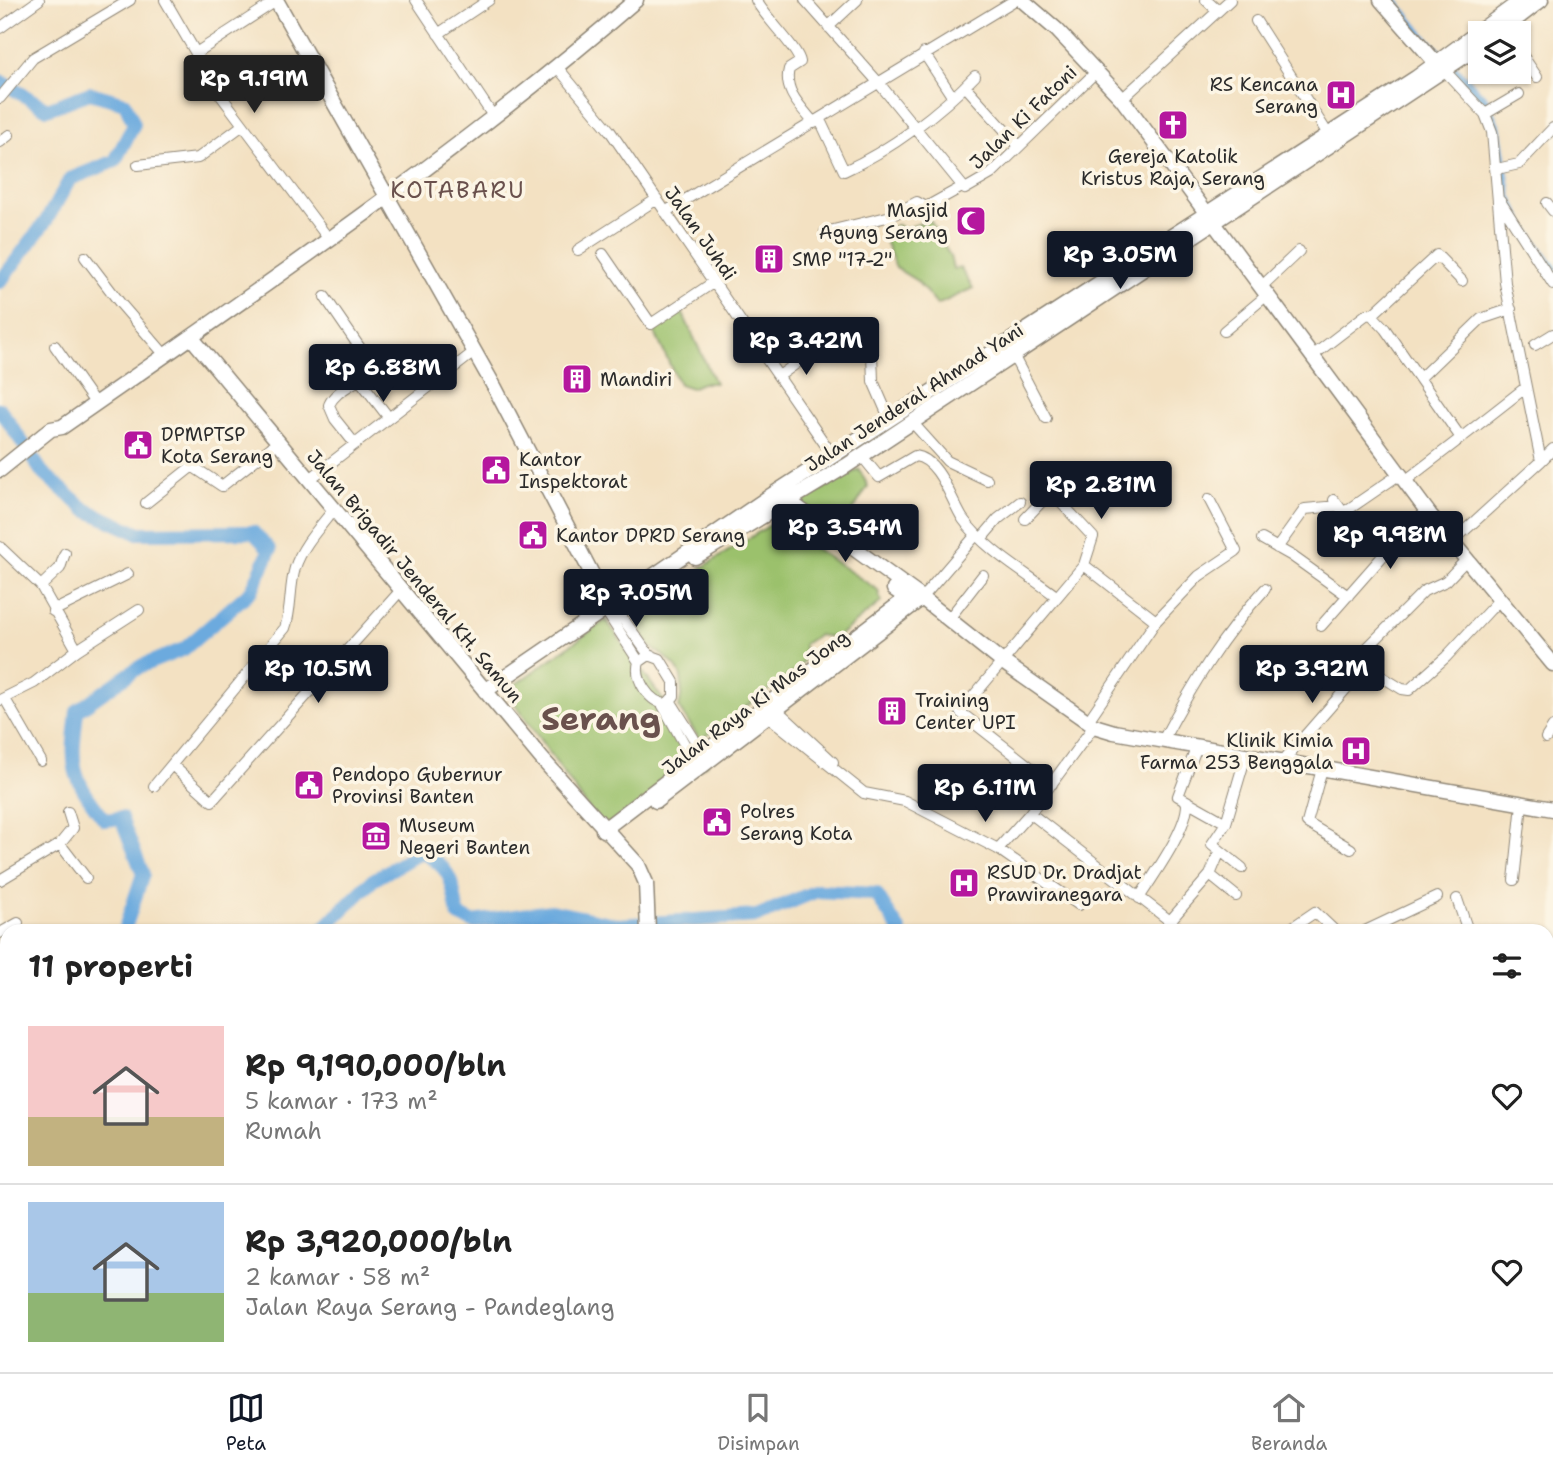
<!DOCTYPE html>
<html lang="id">
<meta charset="utf-8">
<style>
:root{--surface:#fff;--page:#f6f6f6;--text:#222;--muted:#767676;--line:#e0e0e0;--accent:#111827}
body{margin:0;font-family:"Shantell Sans",sans-serif;background:var(--page);color:var(--text);height:100vh;display:flex;flex-direction:column;font-size:26px;white-space:nowrap}
*{box-sizing:border-box;margin:0}
p{font-size:23px;color:var(--muted)}
.icon{flex:none;width:38px;height:38px;fill:none;stroke:currentColor;stroke-width:2;stroke-linecap:round;stroke-linejoin:round}
.map{position:relative;flex:1;overflow:hidden}
.sheet{position:absolute;left:0px;top:924px;width:1554px;height:448px;display:flex;flex-direction:column;background:var(--surface);border-radius:21px 21px 0 0;box-shadow:0 2px 5px #0004}
.sheet>*{flex:none}
.fabs{position:absolute;left:1468px;top:21px;display:grid;gap:14px}
.fabs a{display:grid;place-items:center;width:63px;height:63px;border-radius:0px;background:var(--surface);box-shadow:0 2px 5px #0004;font-size:35px}
.price{position:absolute;translate:-50% -60px;padding:0 16px;border-radius:7px;background:var(--accent);color:#fff;font-size:23px;line-height:46px;filter:drop-shadow(0 2px 4px #0008)}
.price::after{content:'';position:absolute;left:50%;top:42px;width:21px;height:16px;margin-left:-10px;background:inherit;clip-path:polygon(0 0,100% 0,50% 100%)}
.price.selected{background:#222;color:#fff}
ul{padding:0;list-style:none}
li{display:flex;align-items:center;gap:21px;height:175px;padding:0 28px}
li+li{border-top:2px solid var(--line)}
li span{display:grid;place-items:center;flex:none;width:196px;height:140px;border-radius:0px;color:#555}
li>.icon{margin-inline-start:auto}
span .icon{width:84px;height:84px;fill:#fffc;stroke-width:1}
li b{font-size:30px}
h2{display:flex;justify-content:space-between;align-items:center;height:84px;padding:0 28px;font-size:30px}
.tabs{display:flex;justify-content:space-around;align-items:center;height:98px;border-top:2px solid var(--line);background:var(--surface);font-size:19px;color:var(--muted)}
.tabs a{display:grid;justify-items:center;gap:4px}
.tabs .selected{color:var(--accent)}
.map>svg:first-child{display:block}
</style>
<div class="map">
<svg width="1553" height="1372" viewBox="0 0 1553 1372">
<rect width="100%" height="100%" fill="#fcf5e5"/>
<filter id="ink" filterUnits="userSpaceOnUse"><feTurbulence type="fractalNoise" baseFrequency=".0143" numOctaves="2"/><feDisplacementMap in="SourceGraphic" scale="14" xChannelSelector="R" yChannelSelector="G"/><feConvolveMatrix kernelMatrix="1 2 1 2 8 2 1 2 1" color-interpolation-filters="sRGB"/></filter>
<filter id="wash" filterUnits="userSpaceOnUse"><feTurbulence type="fractalNoise" baseFrequency=".00686" numOctaves="4" result="noise"/><feDisplacementMap in="SourceGraphic" scale="28" xChannelSelector="R" yChannelSelector="G"/><feGaussianBlur stdDeviation="1.57" result="paint"/><feColorMatrix in="noise" values="0 0 0 0 0 0 0 0 0 0 0 0 0 0 0 0 0 1.4 0 .05"/><feComposite in="paint" operator="in"/></filter>
<g filter="url(#wash)">
<rect width="100%" height="100%" fill="#f3e1c2"/>
<!-- green -->
<path fill="#9bc16c" stroke="#63764c" stroke-width="2" d="M930 220 950 256 953 269 960 268 973 288 937 305 917 281 896 268 882 233 897 225 904 229Z
M682 312 715 383H702L691 388 679 384 654 331Z
M859 469 868 486 838 535 798 502Z
M775 522 878 590 881 602 836 638 818 635 804 644V660L798 669 700 740 679 708C687 670 679 667 652 648 644 642 638 621 636 612L641 606Z
M606 620 708 763 607 835 506 691Z"/>
<g fill="none" stroke-linecap="round" stroke-linejoin="round">
<!-- canal -->
<path stroke="#6caade" stroke-width="9" d="M1393 0 1421 35 1485 101 1497 128 1508 197 1522 225 1553 269"/>
<!-- river -->
<path stroke="#6caade" stroke-width="14" d="M0 81 47 109 90 93 125 103 134 124 115 161 70 179 46 221 0 282
M0 409 42 472 86 510 137 533 253 532 270 550 252 590 184 649 139 667 77 711C71 767 69 774 105 820L121 818 143 874 124 931
M321 931 373 880 421 852C453 868 452 883 458 915L473 922 551 911 619 925 757 916 817 891 876 894 900 931
M1547 1218 1553 1215
M1086 1365H1108
M1219 1365 1224 1372
M494 1372V1365
M1361 1372V1365"/>
</g>
</g>
<g filter="url(#ink)">
<g fill="none" stroke-linecap="round" stroke-linejoin="round">
<!-- street casing -->
<g stroke="#8f8676" stroke-width="12">
<path id="street" d="M165 0 219 93 328 238
M416 0 493 116
M756 0C765 18 798 48 800 62L789 69C783 91 801 107 814 123
M805 0 878 82 965 189 991 174 1097 71
M1206 0 1218 11
M1256 21 1328 134
M828 27 857 0
M0 28 39 0
M438 34 489 0
M1519 50 1537 77
M196 53 276 1
M924 53 952 96
M558 68 610 131 833 456
M1445 71 1485 114 1492 132 1505 283 1541 461 1452 542
M965 86 1019 146
M0 98 33 58 130 0
M1122 99 1230 0
M1485 114 1519 94
M820 120 844 171C889 151 941 112 975 76
M0 142 9 135
M138 165 198 158 243 125
M1497 169 1519 164 1553 128
M1500 201 1553 284
M1547 203 1553 211
M665 212 1015 0
M825 232 891 216 917 202 926 207 962 187
M578 250 657 199
M603 254 651 324 714 282
M85 257 120 303 165 355
M1260 288 1299 251
M325 297 371 364C364 384 337 386 329 405L335 419 355 444
M1372 315 1437 255 1462 281
M1224 331 1266 296
M1535 345 1553 334
M55 346 95 403
M872 354 873 381 890 420
M1013 355 1046 418
M1311 357 1367 314 1372 315 1385 329 1461 438 1405 481
M779 376 815 350
M1420 378 1481 319 1511 309
M359 379 389 418
M912 422 947 461 987 480
M1461 438 1525 388
M861 455 879 477 915 456C940 459 951 501 963 519 985 550 1026 573 1056 596
M1541 461 1553 449
M310 479 474 352
M1051 492 1093 537 1084 565
M1334 500 1358 532 1387 551
M146 503 190 468H195L222 486 278 442
M1343 513 1400 474
M1025 519 1065 477
M981 539 998 519 1020 502
M1262 539 1292 556 1348 596
M0 547 41 586 77 650
M1277 548 1305 509 1338 506
M1465 561 1446 581 1424 591 1359 656 1361 664 1402 689 1409 690 1446 657 1498 601
M41 586 60 568 65 553
M922 598 976 535
M616 609 649 655 660 659 674 682V696L667 704C649 703 634 679 639 662L649 655
M53 611 128 574
M608 614 639 662
M948 620 983 575
M1156 621 1199 576 1236 551 1209 499
M1321 626 1396 541 1430 515
M5 699 41 761
M0 700 34 683 77 650 139 610
M671 702 706 758
M662 704 696 765
M777 710 833 762
M769 717 864 793 905 801 998 849 1030 813 1094 726
M1546 738 1553 727
M1163 740C1192 685 1223 635 1265 589
M1197 746 1178 796 1226 823
M1282 762 1365 667
M172 765 212 801 402 589
M1322 769 1307 823 1351 849
M1052 784 960 712 1084 565 1156 621 1088 721
M154 786 285 628C292 609 289 588 295 568 302 546 320 527 334 509
M1030 813 1183 931
M60 844 86 878
M998 849 1079 905
M1242 868 1212 844 1226 823 1246 755
M1210 875 1236 896
M0 880 60 844 73 828 68 812
M1514 880 1522 804
M1139 898C1153 876 1188 828 1187 803
M1457 899 1468 931
M1170 921 1210 875 1220 851
M402 931 404 929
M1287 931 1315 912 1335 931
M1365 931 1437 897
M0 933 18 923
M1547 979 1553 992
M0 996 7 992
M0 1030 7 1025
M0 1056 7 1052
M1547 1058 1553 1055
M0 1133 7 1128
M7 1169V1171
M0 1203 7 1199
M0 1238 7 1234
M264 1365 271 1372
M344 1365 354 1372
M746 1365 747 1372
M920 1365 928 1372
M1449 1365 1452 1372
M1515 1365 1519 1372
M196 1372 202 1365
M323 1372 329 1365
M373 1372 381 1365
M876 1372 883 1365
M956 1372 962 1365
M1020 1372 1026 1365
M1407 1372 1408 1365
M1551 1372 1553 1371"/>
</g>
<!-- secondary casing -->
<g stroke="#8f8676" stroke-width="17">
<path id="secondary" d="M276 0 495 388 605 599 615 608
M1022 0 1057 30 1122 99 1430 515 1553 664
M1381 0 1436 63
M1498 33 1541 0
M191 337 542 759 638 865 646 883 648 931
M0 470 51 429 62 427C257 291 455 157 636 0
M782 500 790 502 922 598 1000 660 1094 726 1114 732 1553 809
M695 557 846 466 1480 46
M485 691 769 497 1416 78 1522 0
M656 801 922 598
M603 830 907 598 894 589
M0 1269 7 1281
M0 1349 7 1344
M86 1365H91"/>
</g>
<!-- street -->
<use href="#street" stroke="#fff" stroke-width="10"/>
<!-- secondary -->
<use href="#secondary" stroke="#fff" stroke-width="14"/>
</g>
</g>
<!-- icons -->
<defs>
<g id="hospital-square" transform="scale(1.575)"><rect x="-9" y="-9" width="18" height="18" rx="4" fill="#b5179e" stroke="#fcf5e5"/><path d="M-5-5h3v3.5h4V-5h3V5h-3V1.5h-4V5h-3Z" fill="#fff"/></g>
<g id="church-square" transform="scale(1.575)"><rect x="-9" y="-9" width="18" height="18" rx="4" fill="#b5179e" stroke="#fcf5e5"/><path d="M-1.2-6h2.4v3.5h3.3v2.4h-3.3V6h-2.4V-.1h-3.3v-2.4h3.3Z" fill="#fff"/></g>
<g id="mosque-square" transform="scale(1.575)"><rect x="-9" y="-9" width="18" height="18" rx="4" fill="#b5179e" stroke="#fcf5e5"/><path d="M3.5-4.9A6 6 0 1 0 3.5 4.9A5 5 0 1 1 3.5-4.9Z" fill="#fff"/></g>
<g id="building-square" transform="scale(1.575)"><rect x="-9" y="-9" width="18" height="18" rx="4" fill="#b5179e" stroke="#fcf5e5"/><path d="M-4-6H4V6H1V3H-1V6H-4ZM-2.5-4.3h1.7v1.8h-1.7ZM.8-4.3h1.7v1.8H.8ZM-2.5-1h1.7V.8h-1.7ZM.8-1h1.7V.8H.8Z" fill="#fff"/></g>
<g id="civic-square" transform="scale(1.575)"><rect x="-9" y="-9" width="18" height="18" rx="4" fill="#b5179e" stroke="#fcf5e5"/><path d="M-.6-6.5H3V-4.5H.6V-3L4-1V1h2V6H-6V1h2V-1L-.6-3ZM-1.2 2.5V6h2.4V2.5Z" fill="#fff"/></g>
<g id="museum-square" transform="scale(1.575)"><rect x="-9" y="-9" width="18" height="18" rx="4" fill="#b5179e" stroke="#fcf5e5"/><path d="M0-6L6-3V-2H-6V-3ZM-5-1h2V3h-2ZM-1-1h2V3h-2ZM3-1h2V3H3ZM-6 4H6V6H-6Z" fill="#fff"/></g>
</defs>
<g fill-rule="evenodd">
<use href="#hospital-square" x="1341" y="95"/>
<use href="#church-square" x="1173" y="125"/>
<use href="#mosque-square" x="971" y="221"/>
<use href="#building-square" x="769" y="259"/>
<use href="#building-square" x="577" y="379"/>
<use href="#civic-square" x="138" y="445"/>
<use href="#civic-square" x="496" y="470"/>
<use href="#civic-square" x="533" y="535"/>
<use href="#building-square" x="892" y="711"/>
<use href="#hospital-square" x="1356" y="751"/>
<use href="#civic-square" x="309" y="785"/>
<use href="#civic-square" x="717" y="822"/>
<use href="#museum-square" x="376" y="836"/>
<use href="#hospital-square" x="964" y="883"/>
</g>
<g text-anchor="middle" stroke-width="7" stroke-linejoin="round" paint-order="stroke">
<!-- poi labels -->
<g font-size="19" fill="#2b2b2b" stroke="#fcf5e5" text-anchor="start">
<text x="1318" y="91" text-anchor="end">RS Kencana<tspan x="1318" dy="22">Serang</tspan></text>
<text x="1173" y="163" text-anchor="middle">Gereja Katolik<tspan x="1173" dy="22">Kristus Raja, Serang</tspan></text>
<text x="948" y="217" text-anchor="end">Masjid<tspan x="948" dy="22">Agung Serang</tspan></text>
<text x="792" y="266">SMP "17-2"</text>
<text x="600" y="386">Mandiri</text>
<text x="161" y="441">DPMPTSP<tspan x="161" dy="22">Kota Serang</tspan></text>
<text x="519" y="466">Kantor<tspan x="519" dy="22">Inspektorat</tspan></text>
<text x="556" y="542">Kantor DPRD Serang</text>
<text x="915" y="707">Training<tspan x="915" dy="22">Center UPI</tspan></text>
<text x="1333" y="747" text-anchor="end">Klinik Kimia<tspan x="1333" dy="22">Farma 253 Benggala</tspan></text>
<text x="332" y="781">Pendopo Gubernur<tspan x="332" dy="22">Provinsi Banten</tspan></text>
<text x="740" y="818">Polres<tspan x="740" dy="22">Serang Kota</tspan></text>
<text x="399" y="832">Museum<tspan x="399" dy="22">Negeri Banten</tspan></text>
<text x="987" y="879">RSUD Dr. Dradjat<tspan x="987" dy="22">Prawiranegara</tspan></text>
</g>
<!-- street labels -->
<g font-size="19" fill="#2b2b2b" stroke="#fcf5e5">
<text transform="translate(1023 117) rotate(-44)" y="7">Jalan Ki Fatoni</text>
<text transform="translate(701 233) rotate(55)" y="7">Jalan Juhdi</text>
<text transform="translate(914 397) rotate(-33)" y="7">Jalan Jenderal Ahmad Yani</text>
<text transform="translate(415 576) rotate(50)" y="7">Jalan Brigadir Jenderal KH. Samun</text>
<text transform="translate(755 702) rotate(-37)" y="7">Jalan Raya Ki Mas Jong</text>
</g>
<!-- quarter labels -->
<g font-size="23" letter-spacing="2" fill="#6a514d" stroke="#fcf5e5">
<text x="458" y="198">KOTABARU</text>
</g>
<!-- town labels -->
<g font-size="33" font-weight="bold" fill="#6a514d" stroke="#fcf5e5">
<text x="601" y="730">Serang</text>
</g>
</g>
</svg>
<div class="fabs">
<a><svg class="icon" aria-label="layers" viewBox="0 0 24 24"><path d="M12 4l9 5-9 5-9-5zM3 14l9 5 9-5"/></svg></a>
</div>
<b class="price selected" style="left:254px;top:115px">Rp 9.19M</b>
<b class="price" style="left:1120px;top:291px">Rp 3.05M</b>
<b class="price" style="left:806px;top:377px">Rp 3.42M</b>
<b class="price" style="left:383px;top:404px">Rp 6.88M</b>
<b class="price" style="left:1101px;top:521px">Rp 2.81M</b>
<b class="price" style="left:845px;top:564px">Rp 3.54M</b>
<b class="price" style="left:1390px;top:571px">Rp 9.98M</b>
<b class="price" style="left:636px;top:629px">Rp 7.05M</b>
<b class="price" style="left:318px;top:705px">Rp 10.5M</b>
<b class="price" style="left:1312px;top:705px">Rp 3.92M</b>
<b class="price" style="left:985px;top:824px">Rp 6.11M</b>
<section class="sheet">
<h2>11 properti<svg class="icon" aria-label="filters" viewBox="0 0 24 24"><path d="M4 7h16M4 17h16"/><circle cx="9" cy="7" r="2"/><circle cx="15" cy="17" r="2"/></svg></h2>
<ul>
<li><span style="background:linear-gradient(#f6c9c9 65%,#c2b280 0)"><svg class="icon" aria-label="home" viewBox="0 0 24 24"><path d="M3 11l9-7 9 7M6 9v11h12V9"/></svg></span><div><b>Rp 9,190,000/bln</b><p>5 kamar · 173 m²</p><p>Rumah</p></div><svg class="icon" aria-label="heart" viewBox="0 0 24 24"><path d="M12 20l-8-8c-3-5 5-10 8-4 3-6 11-1 8 4z"/></svg></li>
<li><span style="background:linear-gradient(#a9c7e8 65%,#8fb573 0)"><svg class="icon" aria-label="home" viewBox="0 0 24 24"><path d="M3 11l9-7 9 7M6 9v11h12V9"/></svg></span><div><b>Rp 3,920,000/bln</b><p>2 kamar · 58 m²</p><p>Jalan Raya Serang - Pandeglang</p></div><svg class="icon" aria-label="heart" viewBox="0 0 24 24"><path d="M12 20l-8-8c-3-5 5-10 8-4 3-6 11-1 8 4z"/></svg></li>
</ul>
</section>
</div>
<nav class="tabs">
<a class="selected"><svg class="icon" aria-label="map" viewBox="0 0 24 24"><path d="M3 6l6-2 6 2 6-2v14l-6 2-6-2-6 2zM9 4v14M15 6v14"/></svg>Peta</a>
<a><svg class="icon" aria-label="saved" viewBox="0 0 24 24"><path d="M7 4h10v16l-5-4-5 4z"/></svg>Disimpan</a>
<a><svg class="icon" aria-label="home" viewBox="0 0 24 24"><path d="M3 11l9-7 9 7M6 9v11h12V9"/></svg>Beranda</a>
</nav>
